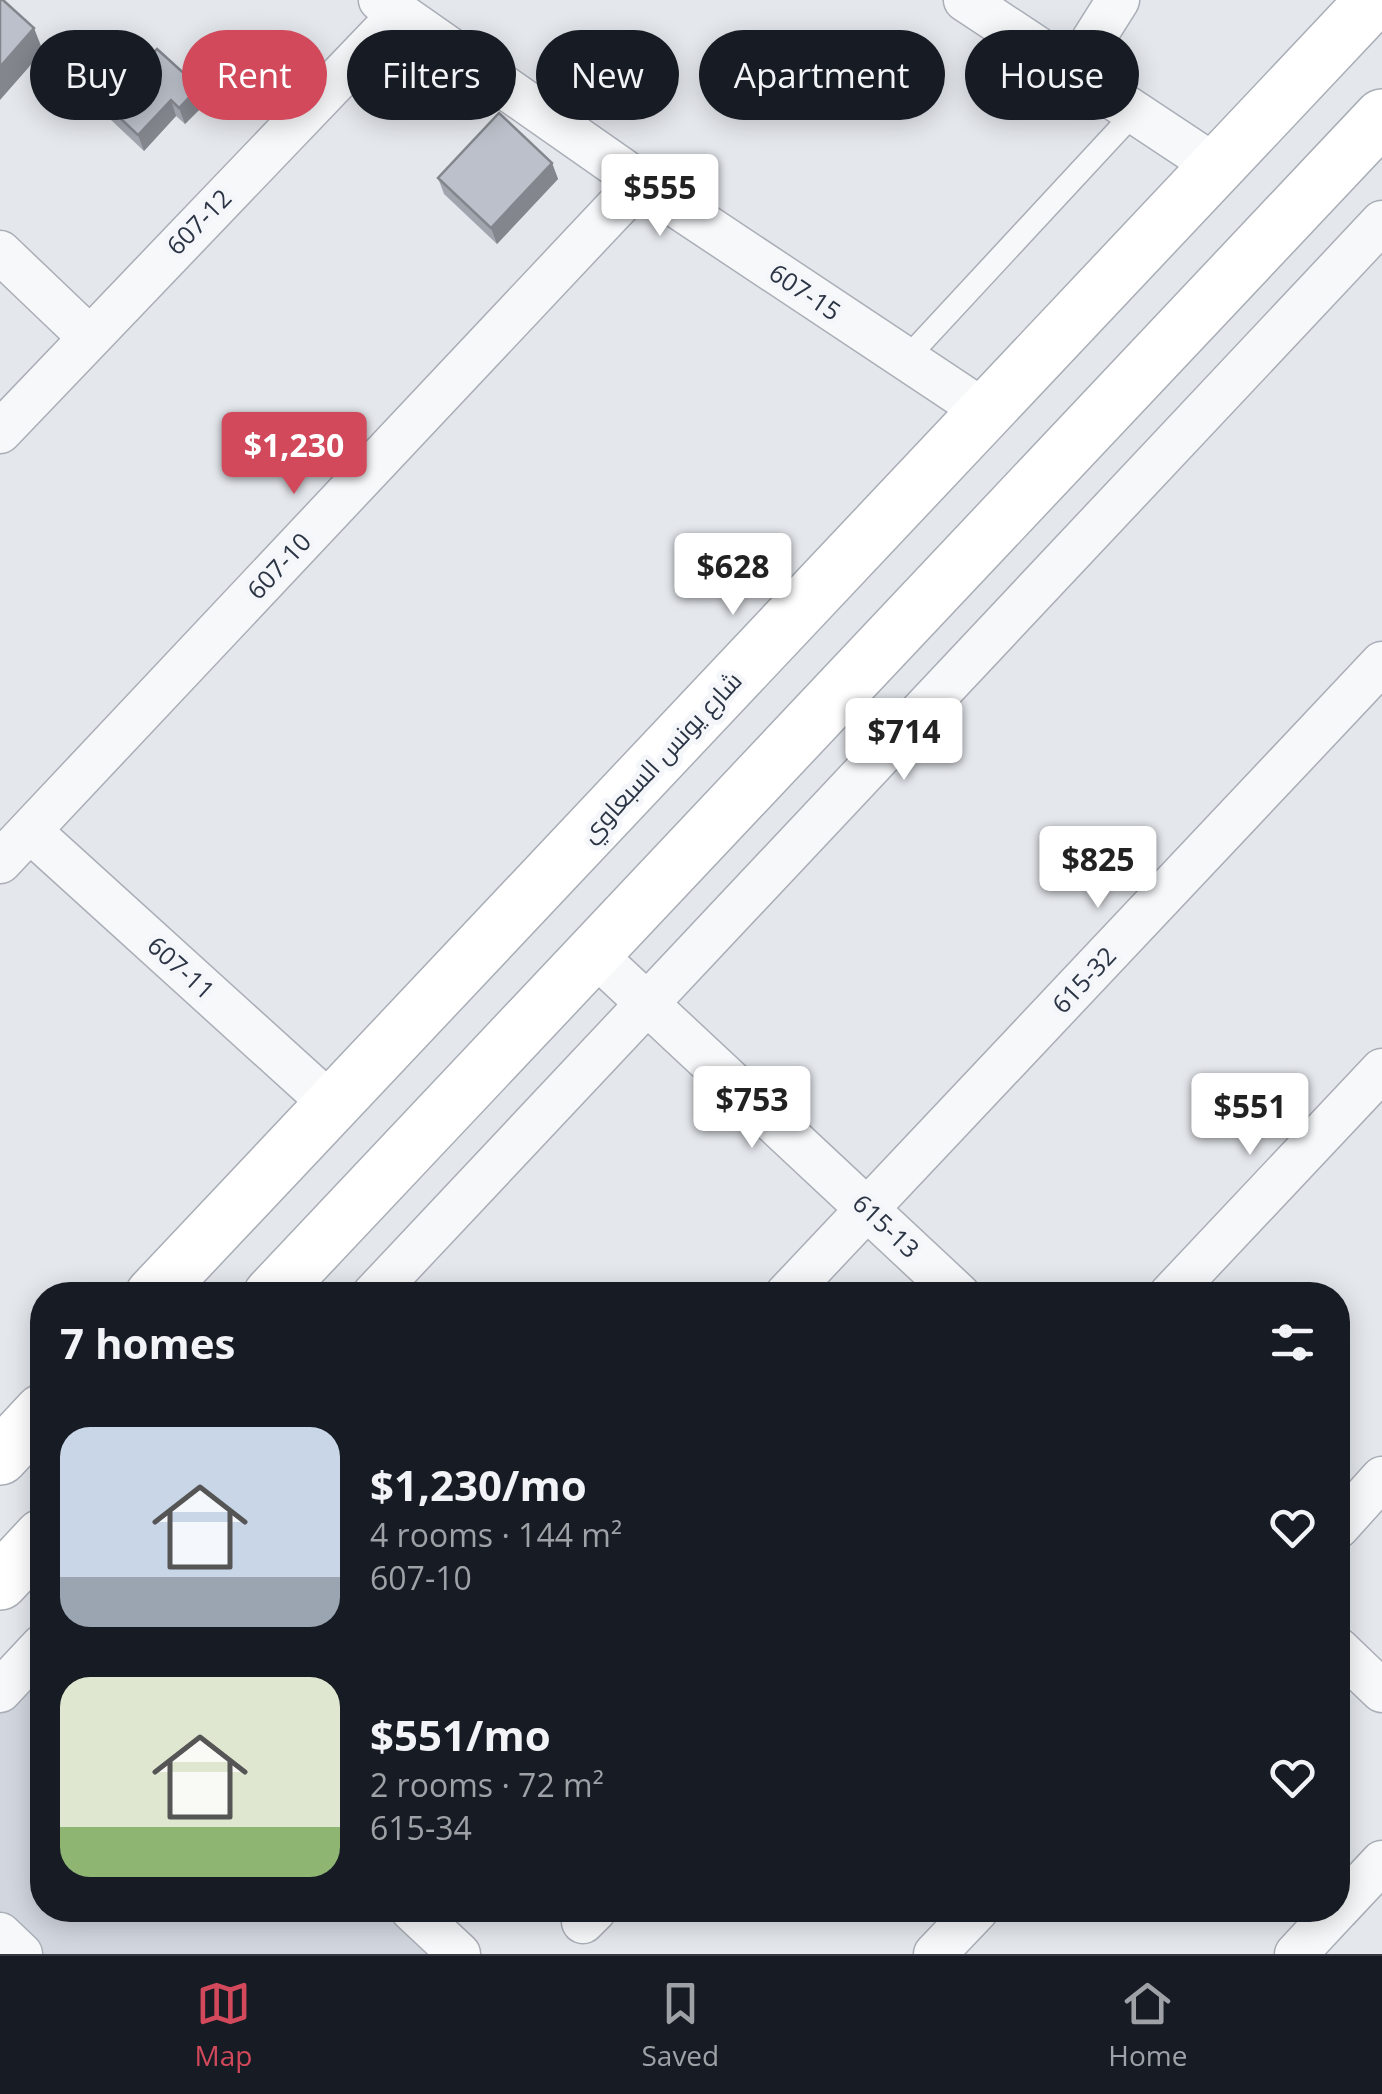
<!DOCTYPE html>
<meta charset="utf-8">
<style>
:root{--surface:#171b24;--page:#242831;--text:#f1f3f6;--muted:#9ea1a6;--line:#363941;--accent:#d1495b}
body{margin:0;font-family:"Open Sans",Cairo,sans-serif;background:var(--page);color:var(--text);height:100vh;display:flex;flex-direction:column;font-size:38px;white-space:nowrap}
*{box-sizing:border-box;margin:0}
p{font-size:32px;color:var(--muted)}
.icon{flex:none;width:55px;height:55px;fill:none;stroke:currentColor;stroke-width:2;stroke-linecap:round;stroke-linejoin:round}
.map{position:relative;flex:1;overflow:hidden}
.drawer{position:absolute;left:30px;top:1282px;width:1320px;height:640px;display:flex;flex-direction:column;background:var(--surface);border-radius:40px;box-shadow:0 5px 25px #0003}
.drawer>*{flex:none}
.banner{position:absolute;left:30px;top:30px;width:1322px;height:90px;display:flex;gap:20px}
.price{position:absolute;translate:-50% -85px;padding:0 22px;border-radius:10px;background:#fff;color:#222;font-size:32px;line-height:65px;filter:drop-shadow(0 2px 5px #0008)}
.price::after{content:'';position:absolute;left:50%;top:60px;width:30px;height:22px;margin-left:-15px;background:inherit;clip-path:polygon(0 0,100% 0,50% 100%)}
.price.current{background:var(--accent);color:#fff}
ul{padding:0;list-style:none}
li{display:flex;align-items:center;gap:30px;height:250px;padding:0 30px}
li span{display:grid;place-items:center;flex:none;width:280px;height:200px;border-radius:30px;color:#555}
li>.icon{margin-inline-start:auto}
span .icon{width:120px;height:120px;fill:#fffc;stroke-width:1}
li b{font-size:42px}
h2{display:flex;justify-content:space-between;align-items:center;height:120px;padding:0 30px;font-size:42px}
.chip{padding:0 35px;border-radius:45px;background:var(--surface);box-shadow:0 5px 25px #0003;font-size:35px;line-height:90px}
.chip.current{background:var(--accent);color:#fff}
.tabs{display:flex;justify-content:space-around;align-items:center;height:140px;border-top:2px solid var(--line);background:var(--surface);font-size:28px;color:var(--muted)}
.tabs a{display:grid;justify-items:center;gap:5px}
.tabs .current{color:var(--accent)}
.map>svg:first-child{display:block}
</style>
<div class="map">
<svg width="1382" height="1954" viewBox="0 0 1382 1954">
<rect width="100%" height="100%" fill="#e4e7ec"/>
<!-- built -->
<path fill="#d2d6de" d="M42 1646V1910H412L454 1954H21L0 1934V1691Z"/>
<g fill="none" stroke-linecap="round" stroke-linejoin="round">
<!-- lane casing -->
<g stroke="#a9aeb7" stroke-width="25">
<path id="lane" d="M906 359 1136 111"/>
</g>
<!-- street casing -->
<g stroke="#a9aeb7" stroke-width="45">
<path id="street" d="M380 0 640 182 986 412
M965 0 1217 167
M1074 70 1118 0
M0 252 88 336
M0 432 400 14
M30 831 332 1105
M0 862 640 182
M593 953 959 1295
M373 1295 1382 222
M786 1295 1382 663
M1170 1295 1382 1070
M1338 1527 1382 1478
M1338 1649 1382 1691
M0 1691 42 1646
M1338 1909 1382 1862
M412 1910 459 1954
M583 1922 595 1910
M0 1934 21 1954
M935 1954 977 1910
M1296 1954 1337 1910"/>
</g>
<!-- secondary casing -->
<g stroke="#a9aeb7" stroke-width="58">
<path id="secondary" d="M153 1295 1374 0
M271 1295 1382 117
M0 1457 42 1412
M0 1582 42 1537"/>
</g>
<!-- lane -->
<use href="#lane" stroke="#f7f8fa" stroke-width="22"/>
<!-- street -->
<use href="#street" stroke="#f7f8fa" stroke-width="42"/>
<!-- secondary -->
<use href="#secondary" stroke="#fff" stroke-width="55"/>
</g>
<!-- wall -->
<path fill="#a1a5ae" d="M157 49 205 104 185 124 176 116 144 151 111 120 105 104Z
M552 163 558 179 497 244 444 194 438 178Z"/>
<!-- shaded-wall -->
<path fill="#83868d" d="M34 28 43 51 0 100V67Z
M199 87 205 104 185 124 179 108Z
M171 100 176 116 144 151 138 135Z
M552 163 558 179 497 244 491 228Z"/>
<!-- building -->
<path fill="#bbc0ca" stroke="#83868d" stroke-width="2.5" d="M0 0H3L34 28 0 67Z
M157 49 199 87 179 108 171 100 138 135 105 104Z
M499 113 552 163 491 228 438 178Z"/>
<g text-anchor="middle" stroke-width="10" stroke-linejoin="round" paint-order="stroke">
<!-- street labels -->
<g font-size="25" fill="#2b3445" stroke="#f4f6f9">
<text transform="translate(199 222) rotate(-46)" y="9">607-12</text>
<text transform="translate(805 292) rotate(34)" y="9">607-15</text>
<text transform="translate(279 566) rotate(-47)" y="9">607-10</text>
<text transform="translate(661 757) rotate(-47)" y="9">شارع يونس السبعاوي</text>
<text transform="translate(181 968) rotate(42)" y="9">607-11</text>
<text transform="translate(1084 980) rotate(-47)" y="9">615-32</text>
<text transform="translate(886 1226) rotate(43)" y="9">615-13</text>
</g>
</g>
</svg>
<b class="price" style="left:660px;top:239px">$555</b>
<b class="price current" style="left:294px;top:497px">$1,230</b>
<b class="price" style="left:733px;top:618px">$628</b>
<b class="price" style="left:904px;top:783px">$714</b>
<b class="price" style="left:1098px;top:911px">$825</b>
<b class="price" style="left:752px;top:1151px">$753</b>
<b class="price" style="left:1250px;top:1158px">$551</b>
<div class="banner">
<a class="chip">Buy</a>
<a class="chip current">Rent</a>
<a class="chip">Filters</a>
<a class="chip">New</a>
<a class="chip">Apartment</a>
<a class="chip">House</a>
</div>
<section class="drawer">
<h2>7 homes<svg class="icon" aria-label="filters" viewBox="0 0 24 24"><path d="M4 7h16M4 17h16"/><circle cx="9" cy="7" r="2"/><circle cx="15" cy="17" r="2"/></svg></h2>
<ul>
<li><span style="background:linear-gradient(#c9d6e8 75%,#9aa5b1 0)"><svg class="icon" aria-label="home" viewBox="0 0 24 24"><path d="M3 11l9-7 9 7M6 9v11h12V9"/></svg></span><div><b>$1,230/mo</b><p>4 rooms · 144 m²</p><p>607-10</p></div><svg class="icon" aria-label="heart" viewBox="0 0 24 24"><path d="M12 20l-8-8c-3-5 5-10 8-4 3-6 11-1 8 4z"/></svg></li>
<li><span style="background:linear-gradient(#dfe7d0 75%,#8fb573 0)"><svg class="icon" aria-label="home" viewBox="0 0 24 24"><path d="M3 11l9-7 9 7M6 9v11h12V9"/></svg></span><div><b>$551/mo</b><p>2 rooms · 72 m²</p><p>615-34</p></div><svg class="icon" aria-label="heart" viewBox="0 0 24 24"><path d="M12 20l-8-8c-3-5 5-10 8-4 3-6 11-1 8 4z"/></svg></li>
</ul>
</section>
</div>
<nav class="tabs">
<a class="current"><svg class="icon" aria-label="map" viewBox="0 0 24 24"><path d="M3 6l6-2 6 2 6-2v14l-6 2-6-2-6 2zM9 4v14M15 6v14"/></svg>Map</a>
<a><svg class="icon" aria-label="saved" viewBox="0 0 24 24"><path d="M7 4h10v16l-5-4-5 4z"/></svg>Saved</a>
<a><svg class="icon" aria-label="home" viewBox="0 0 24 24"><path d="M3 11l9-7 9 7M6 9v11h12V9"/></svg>Home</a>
</nav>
